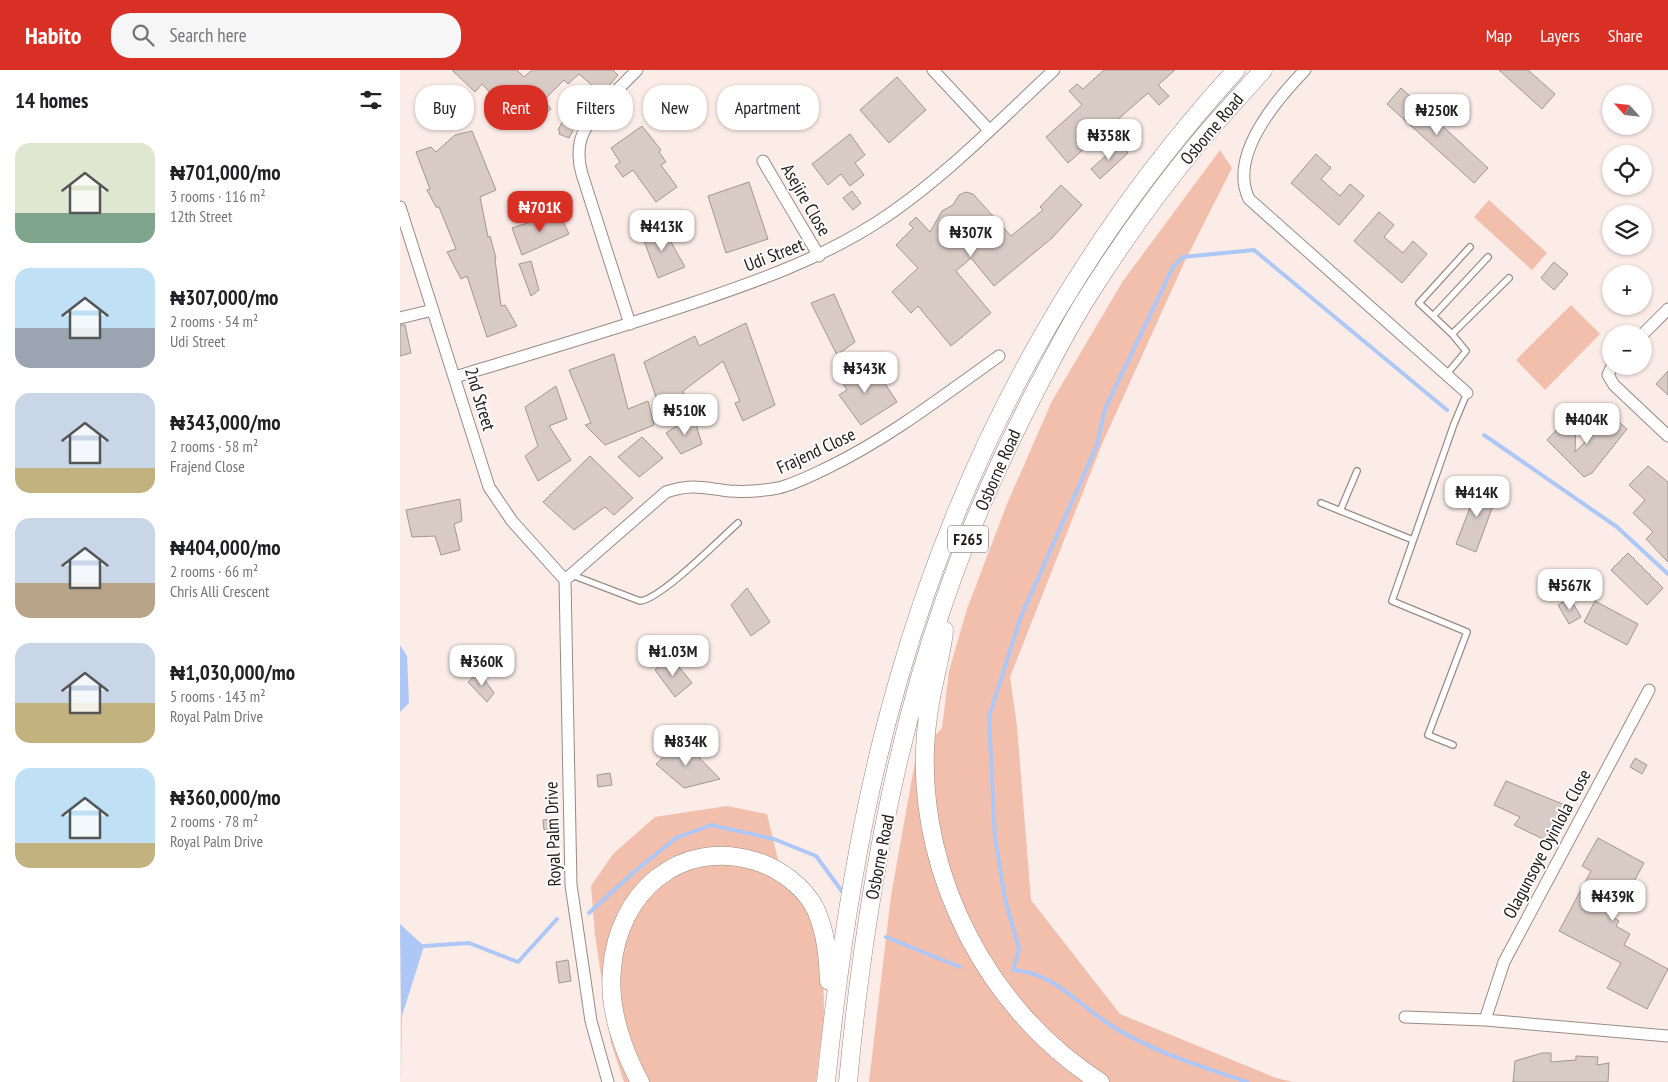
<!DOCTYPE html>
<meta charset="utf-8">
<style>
:root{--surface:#fff;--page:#f6f6f6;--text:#202124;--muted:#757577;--accent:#d93025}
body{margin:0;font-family:"PT Sans Narrow",sans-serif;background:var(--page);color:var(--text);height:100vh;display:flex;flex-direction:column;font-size:19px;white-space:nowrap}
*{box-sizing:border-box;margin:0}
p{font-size:16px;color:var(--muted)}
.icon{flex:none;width:28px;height:28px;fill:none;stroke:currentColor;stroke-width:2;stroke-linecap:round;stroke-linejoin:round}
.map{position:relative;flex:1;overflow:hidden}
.details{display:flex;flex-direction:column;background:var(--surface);width:400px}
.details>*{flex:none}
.top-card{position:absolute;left:15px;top:15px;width:475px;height:45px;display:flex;gap:10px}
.needle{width:32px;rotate:297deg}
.fabs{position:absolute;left:1202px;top:15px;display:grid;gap:10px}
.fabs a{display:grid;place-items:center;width:50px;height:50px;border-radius:50%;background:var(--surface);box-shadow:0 1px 4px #0004;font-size:25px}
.price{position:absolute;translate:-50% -42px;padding:0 11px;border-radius:10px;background:#fff;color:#222;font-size:16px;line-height:32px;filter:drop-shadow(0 1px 2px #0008)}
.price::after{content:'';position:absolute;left:50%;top:30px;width:15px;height:11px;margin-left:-8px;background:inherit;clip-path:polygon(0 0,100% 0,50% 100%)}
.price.current{background:var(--accent);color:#fff}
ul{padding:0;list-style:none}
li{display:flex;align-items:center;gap:15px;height:125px;padding:0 15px}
li span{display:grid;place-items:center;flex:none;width:140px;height:100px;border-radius:15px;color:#555}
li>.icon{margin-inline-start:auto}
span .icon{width:60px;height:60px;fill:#fffc;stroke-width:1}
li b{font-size:21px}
h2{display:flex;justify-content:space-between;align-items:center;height:60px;padding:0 15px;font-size:21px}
.pill{padding:0 18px;border-radius:20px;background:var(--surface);box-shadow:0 1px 4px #0004;font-size:18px;line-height:45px}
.pill.current{background:var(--accent);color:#fff}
header{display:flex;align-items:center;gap:30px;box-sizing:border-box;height:70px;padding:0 25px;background:var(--accent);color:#fff}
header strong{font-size:24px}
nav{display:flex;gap:28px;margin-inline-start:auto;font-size:18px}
.search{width:350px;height:45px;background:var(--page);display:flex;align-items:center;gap:12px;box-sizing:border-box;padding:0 18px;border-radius:20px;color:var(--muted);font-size:19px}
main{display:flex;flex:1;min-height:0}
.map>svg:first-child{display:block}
</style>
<header>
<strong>Habito</strong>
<div class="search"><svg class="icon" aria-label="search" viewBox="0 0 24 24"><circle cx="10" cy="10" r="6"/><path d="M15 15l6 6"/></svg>Search here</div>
<nav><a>Map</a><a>Layers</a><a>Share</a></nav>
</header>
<main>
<section class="details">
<h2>14 homes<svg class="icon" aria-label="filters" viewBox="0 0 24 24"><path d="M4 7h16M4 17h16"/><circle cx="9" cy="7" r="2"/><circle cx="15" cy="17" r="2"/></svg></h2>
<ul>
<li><span style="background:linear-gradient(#dfe7d0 70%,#7fa58c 0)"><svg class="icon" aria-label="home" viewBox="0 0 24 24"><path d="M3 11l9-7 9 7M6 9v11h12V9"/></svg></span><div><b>₦701,000/mo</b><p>3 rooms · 116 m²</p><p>12th Street</p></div></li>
<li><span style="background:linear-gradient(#bfe0f5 60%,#9aa5b1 0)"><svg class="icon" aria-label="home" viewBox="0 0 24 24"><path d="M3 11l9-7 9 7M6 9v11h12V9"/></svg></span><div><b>₦307,000/mo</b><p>2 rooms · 54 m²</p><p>Udi Street</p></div></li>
<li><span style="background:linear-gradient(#c9d6e8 75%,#c2b280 0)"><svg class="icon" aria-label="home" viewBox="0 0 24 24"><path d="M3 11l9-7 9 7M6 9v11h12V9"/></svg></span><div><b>₦343,000/mo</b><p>2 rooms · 58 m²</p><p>Frajend Close</p></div></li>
<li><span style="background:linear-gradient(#c9d6e8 65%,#b9a48a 0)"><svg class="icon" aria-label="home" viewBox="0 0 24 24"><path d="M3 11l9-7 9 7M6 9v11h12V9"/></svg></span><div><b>₦404,000/mo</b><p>2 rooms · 66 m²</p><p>Chris Alli Crescent</p></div></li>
<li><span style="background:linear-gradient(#c9d6e8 60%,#c2b280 0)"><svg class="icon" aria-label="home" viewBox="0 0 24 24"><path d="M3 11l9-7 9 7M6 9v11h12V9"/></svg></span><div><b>₦1,030,000/mo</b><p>5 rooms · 143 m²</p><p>Royal Palm Drive</p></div></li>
<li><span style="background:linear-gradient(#bfe0f5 75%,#c2b280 0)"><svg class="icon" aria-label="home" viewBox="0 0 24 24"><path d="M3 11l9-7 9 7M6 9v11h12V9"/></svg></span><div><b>₦360,000/mo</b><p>2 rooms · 78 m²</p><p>Royal Palm Drive</p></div></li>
</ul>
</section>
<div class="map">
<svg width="1268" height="1012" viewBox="0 0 1268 1012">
<rect width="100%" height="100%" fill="#fbece7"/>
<!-- green -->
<path fill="#f3bfad" d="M820 80 832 98 784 193 702 374 610 607 617 656 631 830 720 944 876 1008 893 1012H469L491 826 516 686 542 658 549 601 567 539 607 434 652 331 723 211Z
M1089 130 1147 183 1132 200 1074 147Z
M1171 235 1200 264 1145 320 1116 290Z
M327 736 367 744 384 815 411 842 423 878 424 943 416 1012H224L211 973 195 865 191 816 213 784 255 747Z"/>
<!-- water -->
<path fill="#adc7f6" d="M0 575 7 586 9 633 0 642Z
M0 854 24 876 2 946V1012Z"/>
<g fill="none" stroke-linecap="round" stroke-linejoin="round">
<!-- stream -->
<path stroke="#adc7f6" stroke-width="4" d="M1084 365 1217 457 1268 504
M189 843 234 802 276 768 311 755 374 769 416 786 444 824
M486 867 560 897
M24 876 69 873 118 892 157 849
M847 1012C801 996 753 982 712 956 679 936 654 902 613 900L619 879 605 829 595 768 589 647 620 549 697 375 705 339 773 197 783 187 854 180 1047 340"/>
</g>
<!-- building -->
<path fill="#d8cac5" stroke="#a39691" d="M52 0H117L124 7 132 0H213L218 5 202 24 179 4 168 14 164 10 144 30 151 39 133 55 119 37 111 45 107 40 104 43 93 31 96 29 82 14 75 22Z
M704 0H775L758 15 769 26 759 35 748 23 668 93 646 67 682 35 669 21 677 14 683 19Z
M1099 0H1128L1155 24 1142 39Z
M497 7 526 40 489 73 460 40Z
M1001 18 1088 98 1074 113 987 34Z
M167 43 177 53 169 68 159 64 160 61 158 60Z
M242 56 261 80 259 82 266 92 261 95 277 117 256 132 233 100 223 107 215 96 220 92 211 78Z
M72 61 96 120 80 127 88 167 90 166 96 188 95 189 101 236 105 235 117 256 87 267 67 206 61 209 47 182 56 179 39 137H36L27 120 30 119 16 82 31 77 36 82 55 65Z
M450 64 465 85 455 93 464 105 450 116 441 104 428 115 412 94Z
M719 74 728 83 700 109 691 99Z
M916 84 931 98 921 109 940 126 950 114 964 126 939 155 891 113Z
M349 112 368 169 326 183 308 126Z
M661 115 682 135 652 168 594 216 571 188 556 201 591 243 551 276 518 236 511 243 492 222 518 198 496 175 513 158 509 154 516 147 530 162 542 141 553 135 559 125 566 122 573 124 611 166 643 140 640 137Z
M452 121 461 133 453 140 443 128Z
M979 142 994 155 984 167 1003 183 1013 171 1027 184 1002 213 954 171Z
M159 143 169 164 122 185 112 158Z
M262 156 285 197 258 208 241 163Z
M131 191 139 220 131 226 119 194Z
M1154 192 1168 204 1154 220 1141 208Z
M434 224 455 272 437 285 411 233Z
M346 253 375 335 343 351 335 333 340 331 323 291 283 321 285 327H256L244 292 295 266 299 276Z
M0 255H5L11 283 0 286Z
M214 284 228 339 248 331 254 355 205 375 185 355 191 353 169 300Z
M451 293 463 309 476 300 497 332 461 355 439 325 447 320 438 307Z
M1268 301V325L1256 314Z
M156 316 167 349 149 356 171 390 138 411 125 386 138 376 125 337Z
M293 345 302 374 281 384 266 363Z
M1212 346 1227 359 1192 403 1184 407 1147 370 1162 354 1176 351 1175 382Z
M242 367 263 388 239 407 218 387Z
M190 386 233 428 214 445 205 437 174 460 143 432Z
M1248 396 1268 412V492L1246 469 1253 462 1233 443 1245 430 1229 415Z
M1079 414 1098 422 1076 482 1056 474Z
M60 429 62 451 54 454 60 480 41 485 35 466 12 467 6 440Z
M1228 483 1263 518 1247 535 1211 500Z
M347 518 370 552 351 566 331 535Z
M1170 528 1181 547 1169 554 1158 535Z
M1195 531 1238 554 1227 575 1184 552Z
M270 586 292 613 275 627 255 600Z
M79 602 94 623 87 632 68 612Z
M281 669 320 709 284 718 256 694Z
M1235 688 1247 695 1242 704 1230 697Z
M210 703 212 715 198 717 197 705Z
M1106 711 1165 735 1145 770 1114 755 1120 747 1094 735Z
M154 749 155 759 144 760 143 750Z
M1198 768 1244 793 1214 848 1219 851 1216 856 1230 864 1224 875 1268 899 1247 939 1207 918 1221 893 1159 861 1191 801 1182 796Z
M168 890 171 911 159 913 156 892Z
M1142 983H1151V992L1176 990V986L1198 987 1197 995 1209 993 1208 1012H1113L1115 991Z"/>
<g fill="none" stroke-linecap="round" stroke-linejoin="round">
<!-- service casing -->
<g stroke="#988b86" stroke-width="8">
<path id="service" d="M1033 246 1019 233 1070 177
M1052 264 1033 246 1088 187
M1046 305 1066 281 1052 264 1109 208
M921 433 1013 470
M940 441 957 401
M172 505 240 531C261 529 319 470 338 453
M1053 675 1028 665 1067 562 992 531 1054 354 1067 323"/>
</g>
<!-- minor casing -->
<g stroke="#988b86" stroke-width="13">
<path id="minor" d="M533 0 589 60
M905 0C877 29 828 86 849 129L1067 323
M363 91 419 186
M0 137 89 417 112 451 165 510
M0 248 33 240
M230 254 182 104C179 94 178 84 180 73 184 49 220 18 237 0
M1243 264 1268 239
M1212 296 1208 305 1214 315 1268 366
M55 307C134 283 212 260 290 234 355 212 418 190 476 153 540 112 598 52 654 0
M165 510 266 422C292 413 304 418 329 421 345 422 362 421 378 418 395 414 412 405 427 398 489 368 543 326 599 286
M165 510 171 815 191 951 208 1012
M1005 947 1085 950 1268 966
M1085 950 1104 892 1249 620"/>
</g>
<!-- primary casing -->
<g stroke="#988b86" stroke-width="19">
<path id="primary" d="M544 560C543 575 539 589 536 604 530 629 526 653 525 679 520 809 590 942 700 1012
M240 1012C222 979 208 937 212 899 218 823 279 768 355 791 379 798 405 817 416 840 426 863 428 886 429 911
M426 1012C440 877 460 742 498 611 563 383 676 175 836 0
M448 1012C463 850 491 683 545 529 570 456 603 383 639 314 655 284 670 254 688 226 721 174 757 123 796 76 817 50 841 25 863 0"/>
</g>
<!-- service -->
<use href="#service" stroke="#fff" stroke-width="5.5"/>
<!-- minor -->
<use href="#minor" stroke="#fff" stroke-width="11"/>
<!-- primary -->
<use href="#primary" stroke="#fff" stroke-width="18"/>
</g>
<g text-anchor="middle" stroke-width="4" stroke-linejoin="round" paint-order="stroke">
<!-- shield labels -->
<rect fill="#fdfdfd" stroke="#615d5c" stroke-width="1" x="548" y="455.5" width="40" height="27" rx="4"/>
<g font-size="16" font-weight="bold" fill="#1e1917">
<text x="568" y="475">F265</text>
</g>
<!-- street labels -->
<g font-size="18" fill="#1e1917" stroke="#fdfdfd">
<text transform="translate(812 59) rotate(-50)" y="6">Osborne Road</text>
<text transform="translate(406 130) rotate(60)" y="6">Asejire Close</text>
<text transform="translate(374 185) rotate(-21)" y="6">Udi Street</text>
<text transform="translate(80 329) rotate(73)" y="6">2nd Street</text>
<text transform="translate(416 381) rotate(-25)" y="6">Frajend Close</text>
<text transform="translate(598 400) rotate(-66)" y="6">Osborne Road</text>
<text transform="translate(153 764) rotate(-92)" y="6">Royal Palm Drive</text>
<text transform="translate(1147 774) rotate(-62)" y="6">Olagunsoye Oyinlola Close</text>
<text transform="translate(480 787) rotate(-79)" y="6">Osborne Road</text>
</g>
</g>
</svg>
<div class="fabs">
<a><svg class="needle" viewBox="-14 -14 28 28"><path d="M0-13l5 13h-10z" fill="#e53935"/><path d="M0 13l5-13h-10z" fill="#757577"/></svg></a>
<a><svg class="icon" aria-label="locate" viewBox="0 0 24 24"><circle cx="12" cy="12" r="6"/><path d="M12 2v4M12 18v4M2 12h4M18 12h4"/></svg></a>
<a><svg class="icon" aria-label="layers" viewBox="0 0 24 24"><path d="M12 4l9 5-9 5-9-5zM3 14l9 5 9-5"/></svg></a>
<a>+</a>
<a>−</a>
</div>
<b class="price" style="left:1037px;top:66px">₦250K</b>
<b class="price" style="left:709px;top:91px">₦358K</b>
<b class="price current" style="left:140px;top:163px">₦701K</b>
<b class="price" style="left:262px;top:182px">₦413K</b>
<b class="price" style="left:571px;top:188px">₦307K</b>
<b class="price" style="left:465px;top:324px">₦343K</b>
<b class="price" style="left:285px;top:366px">₦510K</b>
<b class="price" style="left:1187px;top:375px">₦404K</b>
<b class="price" style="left:1077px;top:448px">₦414K</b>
<b class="price" style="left:1170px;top:541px">₦567K</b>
<b class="price" style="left:273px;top:607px">₦1.03M</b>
<b class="price" style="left:82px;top:617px">₦360K</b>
<b class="price" style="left:286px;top:697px">₦834K</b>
<b class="price" style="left:1213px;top:852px">₦439K</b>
<div class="top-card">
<a class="pill">Buy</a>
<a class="pill current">Rent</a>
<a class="pill">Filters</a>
<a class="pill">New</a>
<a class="pill">Apartment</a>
</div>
</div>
</main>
